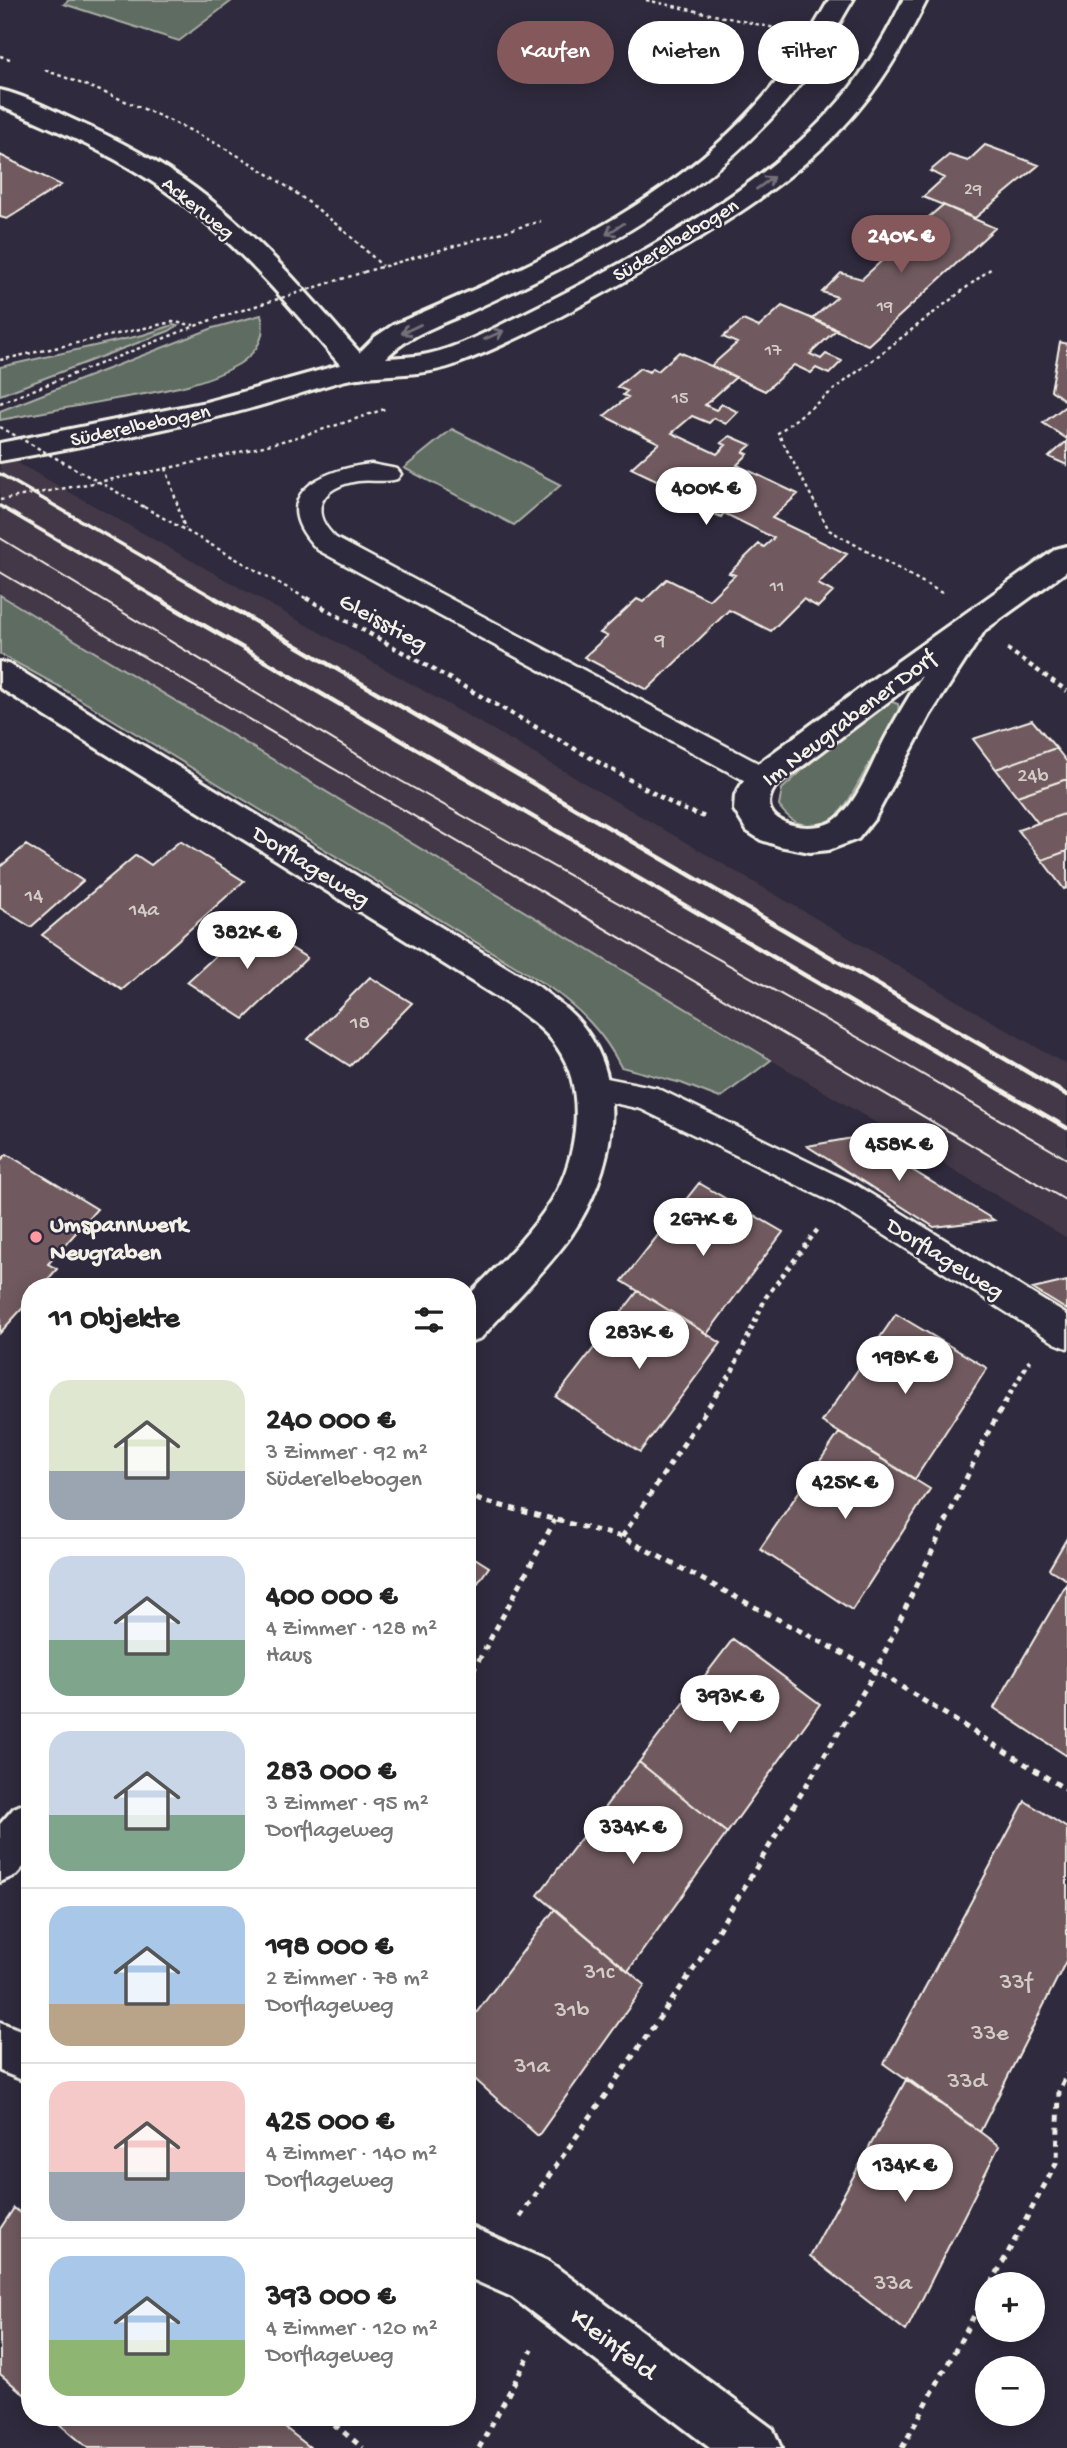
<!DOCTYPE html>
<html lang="de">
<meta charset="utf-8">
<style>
:root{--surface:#fff;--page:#f2f2f2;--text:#222;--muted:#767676;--line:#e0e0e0;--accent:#85585c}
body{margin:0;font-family:"Gochi Hand",sans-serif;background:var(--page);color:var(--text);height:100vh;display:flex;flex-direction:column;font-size:26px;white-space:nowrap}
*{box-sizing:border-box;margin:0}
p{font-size:23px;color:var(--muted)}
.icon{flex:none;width:38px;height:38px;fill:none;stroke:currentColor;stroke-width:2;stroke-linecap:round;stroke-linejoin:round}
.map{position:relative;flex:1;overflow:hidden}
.side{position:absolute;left:21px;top:1278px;width:455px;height:1148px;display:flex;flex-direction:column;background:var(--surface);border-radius:28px;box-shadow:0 4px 18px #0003}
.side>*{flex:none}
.guide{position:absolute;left:497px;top:21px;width:464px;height:63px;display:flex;gap:14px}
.controls{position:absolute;left:975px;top:2272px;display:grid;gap:14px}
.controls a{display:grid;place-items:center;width:70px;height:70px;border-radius:50%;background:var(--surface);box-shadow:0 4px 18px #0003;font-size:35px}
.price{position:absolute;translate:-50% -60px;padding:0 16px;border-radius:24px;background:#fff;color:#222;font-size:23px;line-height:46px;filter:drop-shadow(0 2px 4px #0008)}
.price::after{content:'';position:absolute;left:50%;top:42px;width:21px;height:16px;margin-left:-10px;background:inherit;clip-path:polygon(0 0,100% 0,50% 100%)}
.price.on{background:var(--accent);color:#fff}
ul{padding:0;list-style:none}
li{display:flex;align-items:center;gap:21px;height:175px;padding:0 28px}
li+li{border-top:2px solid var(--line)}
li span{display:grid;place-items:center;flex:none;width:196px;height:140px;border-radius:21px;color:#555}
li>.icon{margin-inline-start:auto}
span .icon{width:84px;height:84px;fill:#fffc;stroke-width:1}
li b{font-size:30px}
h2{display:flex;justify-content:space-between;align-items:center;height:84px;padding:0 28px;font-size:30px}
.chip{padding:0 24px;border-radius:32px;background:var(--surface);box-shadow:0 4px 18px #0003;font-size:24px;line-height:63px}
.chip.on{background:var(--accent);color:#fff}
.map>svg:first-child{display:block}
</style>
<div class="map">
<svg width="1067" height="2448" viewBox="0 0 1067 2448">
<rect width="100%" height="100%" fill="#2f2a3d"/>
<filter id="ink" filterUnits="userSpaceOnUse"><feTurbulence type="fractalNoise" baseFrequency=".0143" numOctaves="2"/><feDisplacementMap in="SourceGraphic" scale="14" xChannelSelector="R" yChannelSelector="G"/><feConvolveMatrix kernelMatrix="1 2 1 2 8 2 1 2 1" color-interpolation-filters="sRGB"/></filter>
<g filter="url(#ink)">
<!-- built -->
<path fill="#423847" d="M0 453 497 732 1067 1065V1238L0 595Z"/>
<!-- green -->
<path fill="#5e6c62" stroke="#a9aea5" stroke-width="2" d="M69 0H233L179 41 64 4Z
M261 315C267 336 257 352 239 364 204 385 161 391 121 398 81 405 40 413 0 420V411L213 328Z
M173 325 177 326 169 331 0 395V367L143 335Z
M452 429 561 485 514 525 404 468Z
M0 595 771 1060 720 1098 681 1083 621 1067C604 1033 580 1009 549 987L55 684 0 654Z
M884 699 898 704 899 711 849 800 832 823C809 830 792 825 779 806L782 789 878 701Z"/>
<!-- building -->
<path fill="#705a5e" stroke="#f4f1e8" stroke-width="2" d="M985 145 1039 165 975 218 923 197 944 178 930 171 949 155 968 161Z
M0 155 61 185 7 219 0 217Z
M943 205 995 228 868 345 812 319 837 297 822 292 841 273 862 279 901 243 892 240 917 219 923 222Z
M782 306 837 329 810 354 821 359 826 354 842 361 829 374 816 368 811 373 794 365 765 391 711 366 737 343 723 337 743 320 759 327Z
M1060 342 1067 344V402L1051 390Z
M679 352 736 377 705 405 716 410 722 404 738 412 726 424 714 418 709 423 692 416 672 433 717 454 726 445 721 443 730 436 751 445 743 452 748 454 737 465 798 494 772 518 847 554 818 584 833 592 818 607 803 599 771 631 729 610 647 690 584 657 607 636 600 633 637 599 643 602 667 579 709 600 735 575 729 573 759 544 764 547 774 538 724 513 721 517 700 507 695 511 662 494 667 490 662 487 665 484 631 468 659 443 604 416 628 397 623 395 627 391 617 387 640 368 649 372 653 368 658 371Z
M1067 405V439L1043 423Z
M1067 441V465L1049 457Z
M1032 720 1056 748 996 769 973 739Z
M1056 748 1067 762V779L1017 796 996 769Z
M1067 779V813L1038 823 1017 796Z
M1067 813V851L1042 860 1018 830Z
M180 841 244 881 122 990 42 935 136 855 151 865Z
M26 845 83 881 31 927 0 908V867Z
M1067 851V888L1064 889 1042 860Z
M251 923 307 958 244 1019 187 982Z
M370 977 412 1003 350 1066 308 1039Z
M858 1137 994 1220 934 1227 807 1146Z
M7 1154 97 1209 48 1264 57 1269 42 1286H30V1300L0 1333V1161Z
M699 1183 783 1232 707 1334 622 1281Z
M1067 1281V1310L1033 1289Z
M638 1291 721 1343 640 1452 556 1397Z
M896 1314 987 1368 915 1479 822 1422Z
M839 1433 930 1489 852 1610 760 1549Z
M1067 1538V1580L1049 1569Z
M467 1553 489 1567 467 1598Z
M1067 1583V1756L994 1708Z
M733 1639 820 1704 727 1833 639 1762Z
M639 1762 727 1833 628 1971 538 1895Z
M1025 1801 1067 1828V1959L980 2132 884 2064Z
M555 1909 645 1985 538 2136 467 2072V2025Z
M907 2078 999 2146 906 2331 810 2256Z
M14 2208 30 2220V2399L0 2374V2229Z
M51 2417H271L311 2448H88Z"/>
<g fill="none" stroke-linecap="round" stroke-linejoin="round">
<!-- lane casing -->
<g stroke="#f4f1e8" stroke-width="5">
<path id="lane" d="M371 464 397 469 401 474 397 479C384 483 371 479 358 481 321 487 307 511 336 538L773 771 776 778 773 785 763 788 753 785 318 550C265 497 318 470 371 464Z
M592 1075 657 1088 856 1185 1067 1315V1348L1055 1343 834 1203 641 1109 581 1096 577 1087 581 1078Z"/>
</g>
<!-- street casing -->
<g stroke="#f4f1e8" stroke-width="6">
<path id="street" d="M0 90C26 96 50 109 74 120 117 139 158 161 195 188 262 237 314 302 369 363L373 369 369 375 359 378 349 375C296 314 244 249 178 200 124 159 62 132 0 106Z
M1067 546V571L985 630 930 715 875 818 858 839 829 850 810 852 779 846 761 840 747 831 734 810 735 795 751 769 866 684 1056 549ZM922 676C909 696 897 716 886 737 873 761 857 805 835 820 812 836 750 824 775 787Z
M0 662 11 665 539 987C551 997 565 1006 576 1018 633 1081 614 1173 570 1237 544 1273 511 1304 481 1338L467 1343V1297C497 1266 529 1236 552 1200 578 1157 587 1090 557 1047 546 1030 529 1019 513 1007L0 688Z
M30 1801V1860L16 1875 0 1882V1824L14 1808Z
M0 2022 30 2034V2083L0 2071Z
M467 2225 548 2261 773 2429 781 2448H710L512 2297 467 2277Z"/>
</g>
<!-- secondary casing -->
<g stroke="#f4f1e8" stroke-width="6">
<path id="secondary" d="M829 0H853C840 21 829 44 815 64 747 162 642 230 536 280 512 292 488 303 464 314 437 326 407 336 386 358 400 357 415 357 428 354 460 347 492 329 521 315 622 265 750 197 827 115 860 80 883 42 903 0H927C904 46 879 89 844 126 786 188 711 232 638 274 579 307 518 341 454 365 418 378 379 372 342 381 305 391 270 404 233 413 156 432 78 447 0 461V443L206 402 350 362 375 337 393 325C520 270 658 213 753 109 784 76 807 39 829 0Z"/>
</g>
<!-- path-far2 -->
<path stroke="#f4f1e8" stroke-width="2.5" stroke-dasharray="3.5 3.5" stroke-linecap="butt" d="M646 0 779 29
M0 56 10 59
M45 70C178 119 280 165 382 266
M364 272 541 221
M0 360 172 322 194 325
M0 403 208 321
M166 468 185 529
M0 500C131 476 261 454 387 408
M144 507 309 600
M942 593 829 530 778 433 993 267"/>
<!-- path-far1 -->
<path stroke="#f4f1e8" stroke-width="4.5" stroke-dasharray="4.5 4.5" stroke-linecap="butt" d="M306 598 680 808 708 818
M1007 649 1067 691
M717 1394 732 1372 766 1297 818 1229
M1010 1394 1030 1360"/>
<!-- path -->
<path stroke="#f4f1e8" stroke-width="5" stroke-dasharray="6 6" stroke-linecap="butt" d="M467 1491 479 1500 622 1537 876 1671 1067 1790
M622 1537 718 1392
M467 1682 555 1520
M30 2163 25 2170 30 2174
M520 2217 698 1963 876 1671 986 1436 1011 1392
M991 2284 1057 2162 1059 2091 1067 2074
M325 2417 363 2448
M479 2448 532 2350
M902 2448 987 2292"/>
<!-- lane -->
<use href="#lane" fill="#2f2a3d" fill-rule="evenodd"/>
<!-- street -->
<use href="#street" fill="#2f2a3d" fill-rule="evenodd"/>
<!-- secondary -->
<use href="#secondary" fill="#2f2a3d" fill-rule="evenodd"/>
<!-- tram -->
<path stroke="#f4f1e8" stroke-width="2" d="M0 538 401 781 891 1056 1067 1159
M0 572 1067 1201"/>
<!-- rail-far1 -->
<path stroke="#f4f1e8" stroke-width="3.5" d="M0 474 218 600
M0 506 160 600"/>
<!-- rail -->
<path stroke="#f4f1e8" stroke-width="4.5" d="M157 598 1067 1128
M215 598 1067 1095"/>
<!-- path-bridge -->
<path stroke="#f4f1e8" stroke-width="2.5" stroke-dasharray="3.5 3.5" stroke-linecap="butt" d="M208 321 364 272
M0 427 144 507"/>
</g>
<!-- one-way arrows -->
<defs><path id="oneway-shaft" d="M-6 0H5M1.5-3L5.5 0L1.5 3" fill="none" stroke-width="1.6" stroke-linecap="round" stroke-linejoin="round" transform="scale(1.75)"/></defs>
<g stroke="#747079">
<use href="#oneway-shaft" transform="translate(765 183) rotate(-36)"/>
<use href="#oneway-shaft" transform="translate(615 229) rotate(148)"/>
<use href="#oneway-shaft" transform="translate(411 329) rotate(155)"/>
<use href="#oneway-shaft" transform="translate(494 335) rotate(-24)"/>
</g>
</g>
<!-- markers -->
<circle fill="#ff9aa2" stroke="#2f2a3d" stroke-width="2.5" cx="36" cy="1237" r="7"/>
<g text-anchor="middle" stroke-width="5" stroke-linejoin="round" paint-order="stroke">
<!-- far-number labels -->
<g font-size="18" fill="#d3cbc6">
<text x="973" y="194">29</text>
<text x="885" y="311">19</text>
<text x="773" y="355">17</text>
<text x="680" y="403">15</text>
<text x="777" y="591">11</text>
</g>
<!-- far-street labels -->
<g font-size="21" fill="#f4f1e8" stroke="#2f2a3d">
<text transform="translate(199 207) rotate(39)" y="7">Ackerweg</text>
<text transform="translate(675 239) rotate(-31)" y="7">Süderelbebogen</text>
<text transform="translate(140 424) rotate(-12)" y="7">Süderelbebogen</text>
</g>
<!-- number labels -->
<g font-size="21" fill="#d3cbc6">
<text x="660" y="646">9</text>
<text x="1033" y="781">24b</text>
<text x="34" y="901">14</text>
<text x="144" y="915">14a</text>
<text x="360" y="1028">18</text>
</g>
<!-- street labels -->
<g font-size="24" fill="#f4f1e8" stroke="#2f2a3d">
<text transform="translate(384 621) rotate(29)" y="8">Gleisstieg</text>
<text transform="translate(848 717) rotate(-37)" y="8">Im Neugrabener Dorf</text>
<text transform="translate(312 865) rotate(32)" y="8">Dorflageweg</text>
<text transform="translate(946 1257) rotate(32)" y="8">Dorflageweg</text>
</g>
<!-- poi labels -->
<g font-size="24" font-weight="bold" fill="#f4f1e8" stroke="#2f2a3d" text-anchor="start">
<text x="50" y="1231">Umspannwerk<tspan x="50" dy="28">Neugraben</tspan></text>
</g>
<!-- near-number labels -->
<g font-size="24" fill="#d3cbc6">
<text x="599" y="1978">31c</text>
<text x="1016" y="1988">33f</text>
<text x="572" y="2016">31b</text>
<text x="990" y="2039">33e</text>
<text x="532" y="2072">31a</text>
<text x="967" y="2087">33d</text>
<text x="893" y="2289">33a</text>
</g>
<!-- near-street labels -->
<g font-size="28" fill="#f4f1e8" stroke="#2f2a3d">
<text transform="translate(615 2342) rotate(37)" y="10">Kleinfeld</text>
</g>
</g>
</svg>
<div class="controls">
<a>+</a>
<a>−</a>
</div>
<b class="price on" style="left:901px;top:275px">240K €</b>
<b class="price" style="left:706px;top:527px">400K €</b>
<b class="price" style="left:247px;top:971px">382K €</b>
<b class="price" style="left:899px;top:1183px">458K €</b>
<b class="price" style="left:703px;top:1258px">267K €</b>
<b class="price" style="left:639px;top:1371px">283K €</b>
<b class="price" style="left:905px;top:1396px">198K €</b>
<b class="price" style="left:845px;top:1521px">425K €</b>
<b class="price" style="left:730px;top:1735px">393K €</b>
<b class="price" style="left:633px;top:1866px">334K €</b>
<b class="price" style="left:905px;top:2204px">134K €</b>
<div class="guide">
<a class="chip on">Kaufen</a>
<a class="chip">Mieten</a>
<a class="chip">Filter</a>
</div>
<section class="side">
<h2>11 Objekte<svg class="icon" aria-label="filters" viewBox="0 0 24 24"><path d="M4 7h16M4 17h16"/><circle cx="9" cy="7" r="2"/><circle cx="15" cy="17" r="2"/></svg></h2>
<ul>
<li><span style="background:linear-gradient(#dfe7d0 65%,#9aa5b1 0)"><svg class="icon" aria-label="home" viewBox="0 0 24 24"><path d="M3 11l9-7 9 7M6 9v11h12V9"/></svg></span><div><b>240 000 €</b><p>3 Zimmer · 92 m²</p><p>Süderelbebogen</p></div></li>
<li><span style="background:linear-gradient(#c9d6e8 60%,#7fa58c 0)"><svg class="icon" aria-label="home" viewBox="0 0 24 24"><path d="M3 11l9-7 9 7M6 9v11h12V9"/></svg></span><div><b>400 000 €</b><p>4 Zimmer · 128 m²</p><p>Haus</p></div></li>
<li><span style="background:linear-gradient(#c9d6e8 60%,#7fa58c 0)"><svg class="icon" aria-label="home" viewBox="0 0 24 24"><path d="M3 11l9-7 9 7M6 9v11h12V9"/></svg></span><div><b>283 000 €</b><p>3 Zimmer · 95 m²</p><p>Dorflageweg</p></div></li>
<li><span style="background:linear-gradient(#a9c7e8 70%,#b9a48a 0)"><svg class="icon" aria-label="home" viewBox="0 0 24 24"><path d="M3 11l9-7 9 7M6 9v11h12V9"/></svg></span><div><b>198 000 €</b><p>2 Zimmer · 78 m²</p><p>Dorflageweg</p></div></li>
<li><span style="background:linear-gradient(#f6c9c9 65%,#9aa5b1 0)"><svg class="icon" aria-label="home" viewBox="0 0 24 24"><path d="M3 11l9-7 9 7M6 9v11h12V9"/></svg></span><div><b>425 000 €</b><p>4 Zimmer · 140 m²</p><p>Dorflageweg</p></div></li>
<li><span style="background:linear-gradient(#a9c7e8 60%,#8fb573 0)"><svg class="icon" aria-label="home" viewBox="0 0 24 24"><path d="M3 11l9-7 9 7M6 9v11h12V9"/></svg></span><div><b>393 000 €</b><p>4 Zimmer · 120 m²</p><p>Dorflageweg</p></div></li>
</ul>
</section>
</div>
